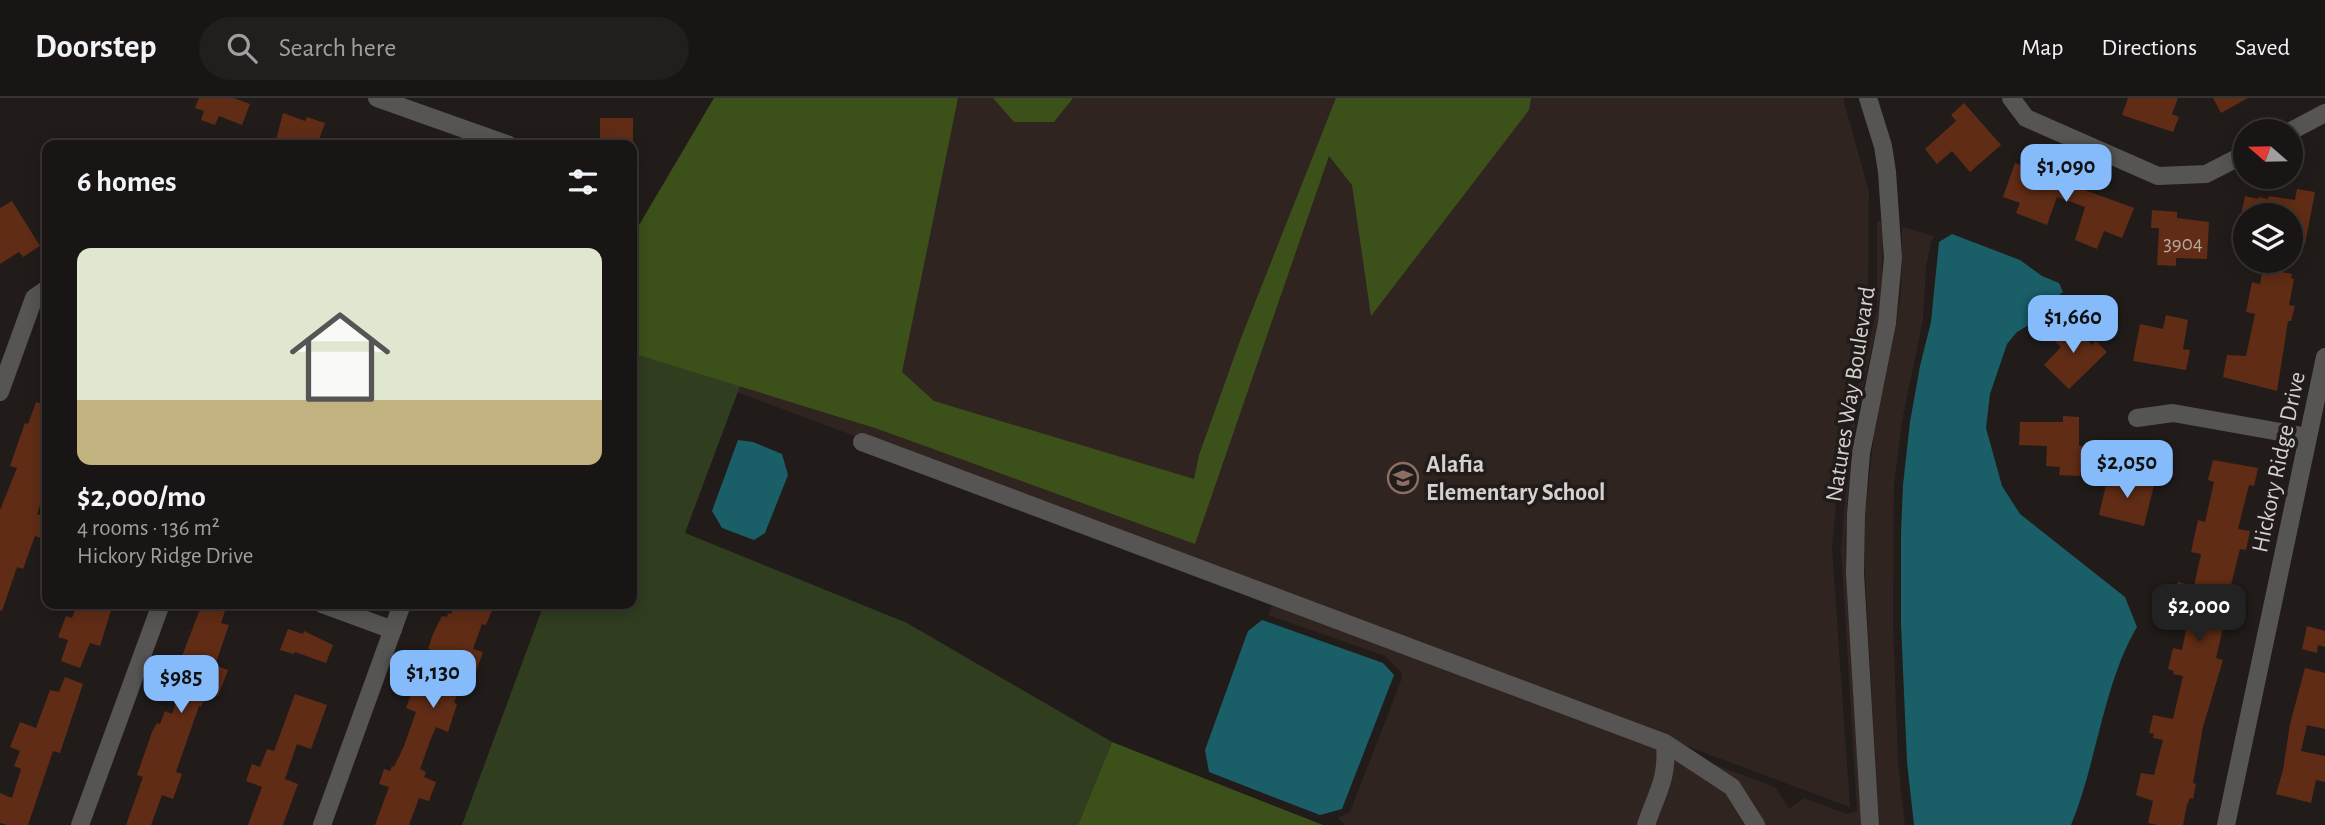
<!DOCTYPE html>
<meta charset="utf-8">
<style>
:root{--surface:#191514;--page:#221e1d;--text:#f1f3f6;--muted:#9f9fa0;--line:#373434;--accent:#86bbfb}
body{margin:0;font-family:"Alegreya Sans",sans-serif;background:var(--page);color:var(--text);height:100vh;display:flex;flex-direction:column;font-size:26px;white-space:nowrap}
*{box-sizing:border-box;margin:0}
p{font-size:23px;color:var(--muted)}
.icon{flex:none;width:38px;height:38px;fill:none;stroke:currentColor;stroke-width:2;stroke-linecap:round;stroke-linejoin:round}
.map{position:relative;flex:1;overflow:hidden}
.sheet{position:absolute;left:42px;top:42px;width:595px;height:469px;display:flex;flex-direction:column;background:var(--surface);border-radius:14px;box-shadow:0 4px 18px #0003,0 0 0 2px var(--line)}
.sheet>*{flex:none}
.needle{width:46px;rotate:290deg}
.tools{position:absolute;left:2233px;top:21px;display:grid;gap:14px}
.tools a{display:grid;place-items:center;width:70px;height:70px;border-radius:50%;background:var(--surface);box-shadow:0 4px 18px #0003,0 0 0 2px var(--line);font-size:35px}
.price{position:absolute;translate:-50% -60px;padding:0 16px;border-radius:14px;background:var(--accent);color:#111;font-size:23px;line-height:46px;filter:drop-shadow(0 2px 4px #0008)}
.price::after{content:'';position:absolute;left:50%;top:42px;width:21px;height:16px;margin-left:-10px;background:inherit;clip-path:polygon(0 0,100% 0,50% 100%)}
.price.active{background:#222;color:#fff}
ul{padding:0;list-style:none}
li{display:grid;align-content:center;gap:14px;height:371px;padding:0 35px}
li span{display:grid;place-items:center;height:217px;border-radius:14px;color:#555}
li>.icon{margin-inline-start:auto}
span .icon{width:126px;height:126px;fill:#fffc;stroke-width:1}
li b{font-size:30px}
h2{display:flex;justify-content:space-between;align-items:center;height:84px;padding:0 35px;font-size:30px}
header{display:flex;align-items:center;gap:42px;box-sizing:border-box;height:98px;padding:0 35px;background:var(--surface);border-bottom:2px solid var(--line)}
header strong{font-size:33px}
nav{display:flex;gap:38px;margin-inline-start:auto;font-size:24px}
.search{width:490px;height:63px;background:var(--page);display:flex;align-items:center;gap:18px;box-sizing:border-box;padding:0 24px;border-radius:38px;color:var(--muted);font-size:26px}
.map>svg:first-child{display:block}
</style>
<header>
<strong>Doorstep</strong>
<div class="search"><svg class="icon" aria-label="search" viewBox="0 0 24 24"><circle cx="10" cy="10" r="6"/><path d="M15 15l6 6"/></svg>Search here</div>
<nav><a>Map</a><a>Directions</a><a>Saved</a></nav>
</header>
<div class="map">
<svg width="2325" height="727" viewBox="0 0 2325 727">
<rect width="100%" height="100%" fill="#211c1a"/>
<!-- built -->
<path fill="#2f241f" d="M718 0H1843L1869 94 1868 209 1845 309 1832 450 1850 709 632 255V242Z
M1877 123 1883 124 1882 191 1878 223 1856 322 1851 353 1845 446 1861 727H1345L1338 720 1350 714 1402 580V575L1385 558 1268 517 1274 502 1775 689 1789 711 1804 700 1847 716 1857 713 1841 451 1852 315 1877 210Z
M1902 129 1935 138 1931 143 1926 169 1923 222 1902 323 1894 386 1893 525 1898 664 1905 727H1879L1865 476V418L1875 326 1896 227 1901 194Z"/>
<!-- green -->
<path fill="#303d1f" d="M641 243 743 280 685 435 907 525 1112 644 1078 727H462L544 506H632V269Z"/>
<!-- forest -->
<path fill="#3c511a" d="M714 0H958L902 274 934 303 1194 381 1199 357 1241 240 1336 0H1531L1529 12 1371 218 1352 87 1329 58 1195 446 878 331 632 255V139Z
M993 0H1073L1054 24H1014Z
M1112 644 1323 727H1078Z"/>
<!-- water -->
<path fill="#1a5e67" d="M1952 136 2020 162 2042 178 2059 185 2063 194 2046 207 2041 217 2029 227 2017 234 2007 246 1990 296 1986 330 2002 388 2020 416 2125 499 2137 529C2103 586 2097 665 2071 727H1914L1907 664 1901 526V436L1903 387 1910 324 1920 268 1931 224 1939 144Z
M738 342 753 344 782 356 788 377 765 435 754 442 722 430 712 413Z
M1262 522 1383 565 1394 577 1342 711 1320 717 1209 674 1205 652 1248 533Z"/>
<!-- building -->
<path fill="#602c15" d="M199 0H234L250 6 242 27 219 18 215 27 201 22 204 13 195 10Z
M2128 0H2178L2172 16 2179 19 2173 34 2122 17Z
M2213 0H2248L2221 15Z
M1964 5 2001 47 1970 74 1952 53 1937 66 1925 51 1956 23 1951 17Z
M283 15 305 23 307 19 325 25 317 47 303 42 301 47H291L276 42Z
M600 20H633V47H600Z
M2015 65 2044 75 2045 73 2065 79 2063 84 2134 110 2122 140 2104 133 2097 151 2075 142 2085 109 2057 99 2047 127 2016 115 2020 105 2003 99Z
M2297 91 2315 94 2305 146 2291 143V117H2241L2245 98 2258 101V99L2268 101 2269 98 2295 102Z
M12 103 40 148 23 159 19 154 0 166V110Z
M2152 112 2177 114V120L2209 124 2207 161 2176 160V168L2157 167 2159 130H2151Z
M2263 170 2292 176 2291 180 2294 181 2289 207 2295 208 2291 223H2288L2277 293 2223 279 2227 257 2246 258 2255 216 2246 214 2252 184 2260 186Z
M2166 217 2188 222 2183 251 2190 252 2186 272 2133 263 2140 226 2163 231Z
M2066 222 2092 247 2096 243 2107 254 2069 291 2044 267 2061 249 2050 239Z
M36 304 47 308V386L37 416 47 420V424L41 440 35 438 23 471 17 469 2 513 0 512V412L17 370 10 368 25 325 28 326Z
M2063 318 2079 319V348H2082L2080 378 2059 377 2060 369 2046 368 2047 348 2019 347 2020 324H2063Z
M2213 362 2258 370 2254 388 2249 387 2238 431 2250 433 2246 452 2240 451 2229 495H2233L2230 509H2228L2216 560 2223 562 2203 629 2193 685 2196 686 2193 701 2190 700 2187 707 2183 727H2158L2148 725 2153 703 2136 697 2141 675 2154 677 2163 642 2153 640 2154 636 2149 635 2153 617 2173 621 2183 578 2173 576 2174 573 2168 571 2173 550 2182 552 2190 512 2173 507 2178 484 2194 488 2201 456 2191 454 2198 422 2205 424 2214 384 2208 382Z
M2108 378 2118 381 2119 378 2154 387 2144 428 2099 417Z
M77 506H113L100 548 90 545 80 570 61 563 68 542 58 539 66 518 72 520Z
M202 506 225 513 221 525 229 527 215 567 228 572 218 598 210 595 208 599 206 598 201 609 199 608 176 674 182 676 173 701 162 697 151 727H126L143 679 137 677 152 634 157 625 160 626 165 613 172 616 187 575 177 571Z
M455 506H474L492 512 486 527 482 526 473 551 483 554 476 574 467 571 454 605 457 606 448 634 436 629 430 643 420 671 426 674 424 679 436 684 429 703 419 700 409 727H375L389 689 379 686 384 671 390 673 392 668 394 669 404 648 416 614 406 610 413 591 422 594 434 559 432 558 434 553 428 551 433 536 442 518 447 519 448 515 451 516Z
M2307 528 2325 533V549L2318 547 2317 555 2302 551Z
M288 531 303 536 304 533 333 547 326 565 295 554 294 556 280 552Z
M2305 570 2325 575V631L2307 627 2301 653 2325 658V684L2316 682 2311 705 2276 696 2283 672 2290 626Z
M65 579 83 586 60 655 53 653 28 727H7L0 725V695L12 700 21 671 14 668 20 653 10 649 20 624 36 630 50 592 59 594Z
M295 596 327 607 311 651 297 646 285 681 298 686 283 727H248L262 689 246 683 252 666 260 669 267 651 274 653Z"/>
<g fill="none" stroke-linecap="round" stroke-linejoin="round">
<!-- minor -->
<path stroke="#565553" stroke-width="18" d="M377 0 509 47
M1868 0 1883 48 1887 74 1893 160 1887 225 1861 355 1856 417 1855 476 1870 727
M2011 0 2026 20 2158 78 2206 76 2245 56
M2291 33 2325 15
M0 294 34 200 47 191
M2137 320 2173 315 2308 339
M862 344 1665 645 1732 689 1756 727
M322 506 393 532
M80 727 161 506
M322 727 402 506
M1646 727C1657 694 1668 682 1665 645
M2226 727 2325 259"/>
</g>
<!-- icons -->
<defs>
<g id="school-ring" transform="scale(1.575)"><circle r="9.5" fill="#211c1a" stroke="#8d6e63" stroke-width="1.5"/><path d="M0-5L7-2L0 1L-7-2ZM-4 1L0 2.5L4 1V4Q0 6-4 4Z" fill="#8d6e63"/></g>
</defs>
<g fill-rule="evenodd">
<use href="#school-ring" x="1403" y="380"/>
</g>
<g text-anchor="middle" stroke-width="7" stroke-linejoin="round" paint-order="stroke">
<!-- number labels -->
<g font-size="21" fill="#b7a8a1">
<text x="2183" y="152">3904</text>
</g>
<!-- street labels -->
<g font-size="24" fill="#d4d1d0" stroke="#211c1a">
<text transform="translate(1850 296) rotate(-81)" y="8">Natures Way Boulevard</text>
<text transform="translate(2278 364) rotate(-78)" y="8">Hickory Ridge Drive</text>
</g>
<!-- poi labels -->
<g font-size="24" font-weight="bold" fill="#d4d1d0" stroke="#211c1a" text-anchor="start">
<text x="1426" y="374">Alafia<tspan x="1426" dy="28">Elementary School</tspan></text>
</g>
</g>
</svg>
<div class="tools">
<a><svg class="needle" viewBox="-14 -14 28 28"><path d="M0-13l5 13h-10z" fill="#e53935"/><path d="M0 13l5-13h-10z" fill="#9f9fa0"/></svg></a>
<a><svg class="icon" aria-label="layers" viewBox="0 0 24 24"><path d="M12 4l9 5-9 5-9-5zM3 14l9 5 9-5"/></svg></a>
</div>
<b class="price" style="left:2066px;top:106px">$1,090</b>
<b class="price" style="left:2073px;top:257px">$1,660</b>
<b class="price" style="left:2127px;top:402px">$2,050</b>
<b class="price active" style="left:2199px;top:546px">$2,000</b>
<b class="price" style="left:433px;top:612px">$1,130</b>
<b class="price" style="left:181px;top:617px">$985</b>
<section class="sheet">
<h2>6 homes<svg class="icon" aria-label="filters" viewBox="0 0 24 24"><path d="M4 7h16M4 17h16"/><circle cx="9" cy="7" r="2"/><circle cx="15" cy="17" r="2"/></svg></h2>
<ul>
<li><span style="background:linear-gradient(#dfe7d0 70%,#c2b280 0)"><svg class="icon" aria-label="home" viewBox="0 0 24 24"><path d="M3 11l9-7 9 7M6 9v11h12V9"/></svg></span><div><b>$2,000/mo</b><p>4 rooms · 136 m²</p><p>Hickory Ridge Drive</p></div></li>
</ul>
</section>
</div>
